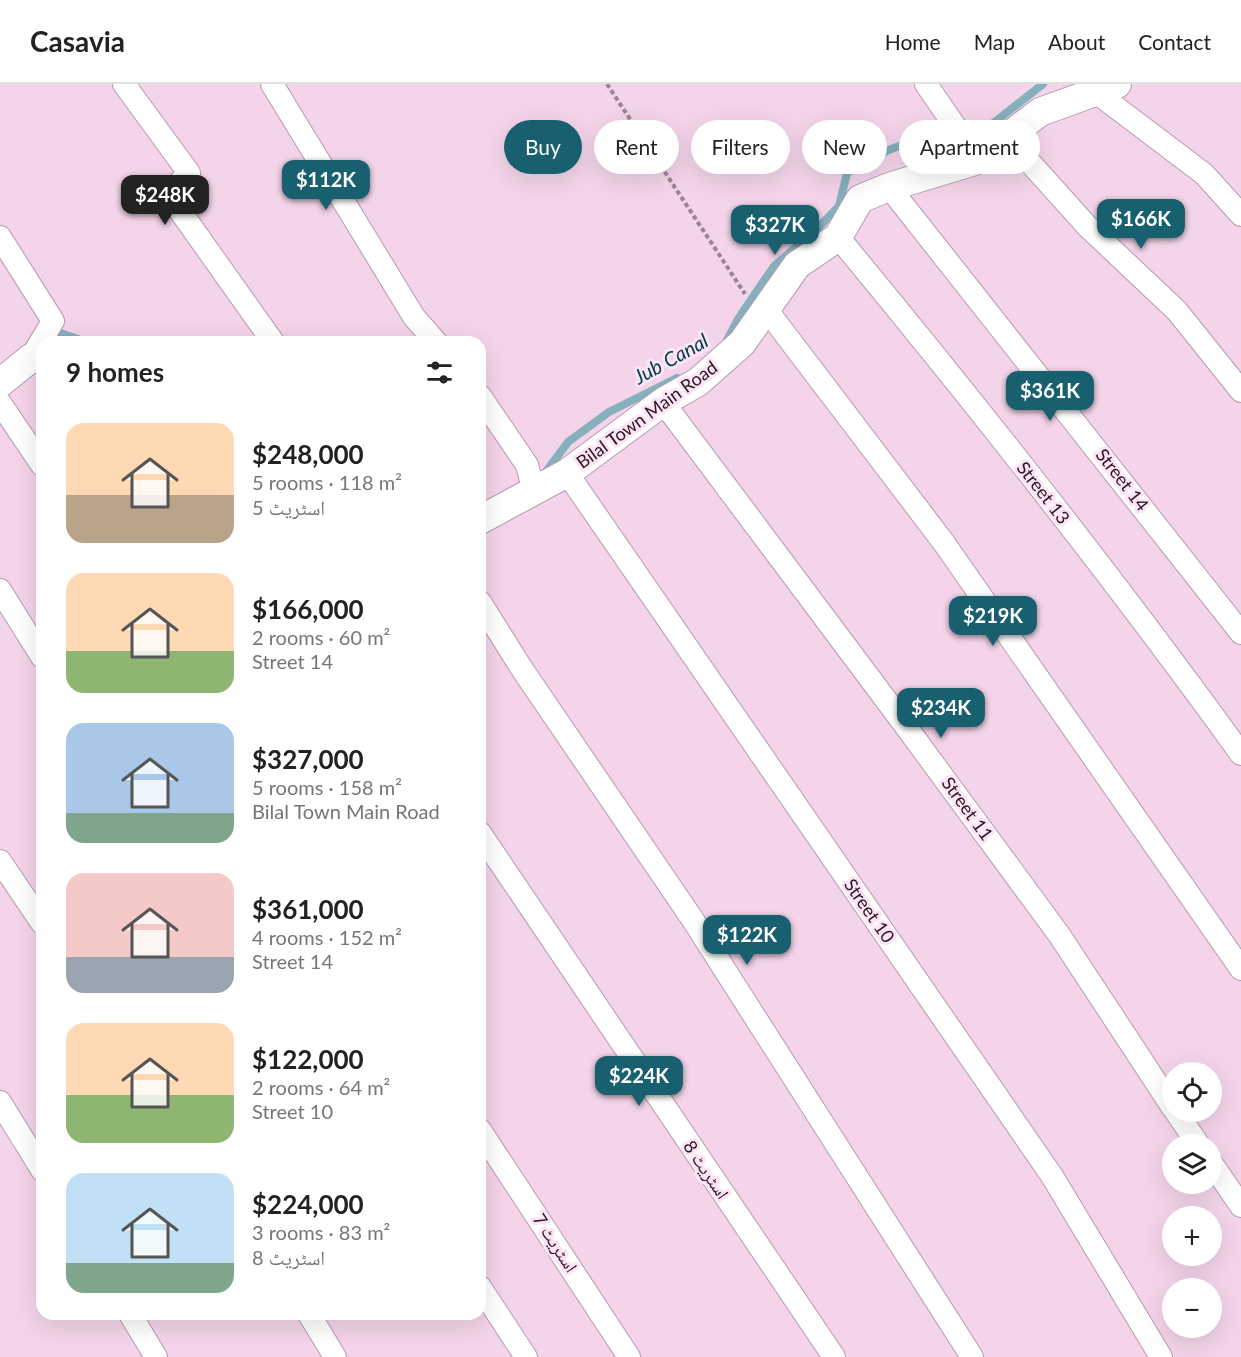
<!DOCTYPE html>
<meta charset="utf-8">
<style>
:root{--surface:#fff;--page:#f6f6f6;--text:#222;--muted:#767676;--line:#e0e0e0;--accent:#185f70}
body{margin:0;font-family:Lato,"Noto Naskh Arabic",sans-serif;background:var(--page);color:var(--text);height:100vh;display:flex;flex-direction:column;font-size:22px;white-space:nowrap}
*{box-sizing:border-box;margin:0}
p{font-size:20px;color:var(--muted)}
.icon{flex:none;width:33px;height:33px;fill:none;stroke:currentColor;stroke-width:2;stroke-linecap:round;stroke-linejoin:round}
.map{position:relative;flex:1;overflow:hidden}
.panel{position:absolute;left:36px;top:252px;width:450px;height:984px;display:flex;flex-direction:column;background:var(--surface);border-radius:18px;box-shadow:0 6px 24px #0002}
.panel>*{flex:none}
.top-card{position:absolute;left:504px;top:36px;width:570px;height:54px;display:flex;gap:12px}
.controls{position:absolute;left:1162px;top:978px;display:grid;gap:12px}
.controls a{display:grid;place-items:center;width:60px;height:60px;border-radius:50%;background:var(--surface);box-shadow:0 6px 24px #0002;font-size:30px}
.price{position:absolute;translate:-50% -51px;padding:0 14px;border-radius:12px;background:var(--accent);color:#fff;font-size:20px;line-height:39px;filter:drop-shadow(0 2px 3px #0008)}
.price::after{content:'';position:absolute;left:50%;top:36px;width:18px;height:14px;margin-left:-9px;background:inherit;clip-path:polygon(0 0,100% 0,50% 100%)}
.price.current{background:#222;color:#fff}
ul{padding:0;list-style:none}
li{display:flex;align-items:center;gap:18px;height:150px;padding:0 30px}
li span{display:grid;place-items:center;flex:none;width:168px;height:120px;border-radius:18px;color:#555}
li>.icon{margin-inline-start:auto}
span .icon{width:72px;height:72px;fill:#fffc;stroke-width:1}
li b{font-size:26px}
h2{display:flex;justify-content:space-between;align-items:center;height:72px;padding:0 30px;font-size:26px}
.chip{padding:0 21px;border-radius:27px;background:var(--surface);box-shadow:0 6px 24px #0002;font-size:21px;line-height:54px}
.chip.current{background:var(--accent);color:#fff}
header{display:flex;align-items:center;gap:36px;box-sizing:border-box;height:84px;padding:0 30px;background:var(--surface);border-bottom:2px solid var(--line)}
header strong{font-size:28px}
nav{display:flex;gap:33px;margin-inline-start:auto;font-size:21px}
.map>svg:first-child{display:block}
</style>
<header>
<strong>Casavia</strong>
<nav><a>Home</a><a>Map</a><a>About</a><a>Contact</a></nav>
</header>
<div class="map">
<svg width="1241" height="1273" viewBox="0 0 1241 1273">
<rect width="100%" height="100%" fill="#f4d4ea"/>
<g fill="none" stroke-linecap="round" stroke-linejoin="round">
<!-- stream -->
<path stroke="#85b0bc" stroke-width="8" d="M52 251 57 248 87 258
M726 258 738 235 774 182 818 144 839 122 847 89C892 65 905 48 958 67L1043 0
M545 389 568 358 609 328 677 294"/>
<!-- minor casing -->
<g stroke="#b899ae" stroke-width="24">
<path id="minor" d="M124 0 189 89 168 110 273 258
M272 0 414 233 436 258
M926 0 978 76
M1097 9 1204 90 1241 131
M1008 54 1087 142 1177 227 1241 307
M889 103 1241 549
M0 153 53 237 31 274
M838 153C977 321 1113 493 1241 670
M766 225 944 459 1241 885
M480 312 527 381 534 408
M663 318 910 648 1060 852 1173 1024
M0 319 42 381
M567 389 1052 1092 1161 1273
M0 506 42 573
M480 518 522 585 693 836 972 1273
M480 749 834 1273
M0 777 42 839
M0 1018 42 1086
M1176 1028 1198 1060
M480 1046 629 1273
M1212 1080 1241 1122
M480 1203 526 1273
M130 1230 156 1273
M309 1230 335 1273"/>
</g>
<!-- tertiary casing -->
<g stroke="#b899ae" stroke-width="30">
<path id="tertiary" d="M0 299 31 274 42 273
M480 436 567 389 663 318 698 298 742 259 797 181 838 153 860 115 889 103 978 76 1040 28 1117 0"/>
</g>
<!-- path -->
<path stroke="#9c8494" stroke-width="4" stroke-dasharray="4.5 3" stroke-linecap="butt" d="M607 0 745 210"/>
<!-- minor -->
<use href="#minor" stroke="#fff" stroke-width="22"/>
<!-- tertiary -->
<use href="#tertiary" stroke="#fff" stroke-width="28"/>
</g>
<g text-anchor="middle" stroke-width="6" stroke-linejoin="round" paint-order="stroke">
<!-- street labels -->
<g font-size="18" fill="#251921" stroke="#fde3f5">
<text transform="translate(647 331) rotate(-36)" y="6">Bilal Town Main Road</text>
<text transform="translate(1122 396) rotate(52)" y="6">Street 14</text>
<text transform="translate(1043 409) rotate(52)" y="6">Street 13</text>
<text transform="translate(967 725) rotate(54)" y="6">Street 11</text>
<text transform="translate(869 827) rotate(55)" y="6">Street 10</text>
<text transform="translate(706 1086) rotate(56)" y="6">اسٹریٹ 8</text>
<text transform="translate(555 1159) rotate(57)" y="6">اسٹریٹ 7</text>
</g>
<!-- water labels -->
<g font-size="20" font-style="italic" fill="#004250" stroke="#fde3f5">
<text transform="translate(671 275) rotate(-29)" y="7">Jub Canal</text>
</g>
</g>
</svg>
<div class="controls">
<a><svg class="icon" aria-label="locate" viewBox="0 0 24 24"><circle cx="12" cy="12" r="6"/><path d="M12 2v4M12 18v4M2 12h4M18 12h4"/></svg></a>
<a><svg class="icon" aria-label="layers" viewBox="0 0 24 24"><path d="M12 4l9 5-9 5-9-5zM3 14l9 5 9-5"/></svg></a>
<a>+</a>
<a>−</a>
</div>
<b class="price" style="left:326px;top:127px">$112K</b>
<b class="price current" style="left:165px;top:142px">$248K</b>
<b class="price" style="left:1141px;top:166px">$166K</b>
<b class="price" style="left:775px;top:172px">$327K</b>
<b class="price" style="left:1050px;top:338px">$361K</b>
<b class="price" style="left:993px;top:563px">$219K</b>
<b class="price" style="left:941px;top:655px">$234K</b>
<b class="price" style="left:747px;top:882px">$122K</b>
<b class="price" style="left:639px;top:1023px">$224K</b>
<div class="top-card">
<a class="chip current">Buy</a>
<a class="chip">Rent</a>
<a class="chip">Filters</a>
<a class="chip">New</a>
<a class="chip">Apartment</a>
</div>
<section class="panel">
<h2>9 homes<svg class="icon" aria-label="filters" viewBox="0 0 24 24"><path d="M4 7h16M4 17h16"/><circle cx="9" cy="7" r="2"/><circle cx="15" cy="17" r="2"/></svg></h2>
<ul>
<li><span style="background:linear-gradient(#ffd9b3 60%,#b9a48a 0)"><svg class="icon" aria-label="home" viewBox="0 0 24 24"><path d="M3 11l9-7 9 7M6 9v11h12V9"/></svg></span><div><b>$248,000</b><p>5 rooms · 118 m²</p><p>اسٹریٹ 5</p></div></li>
<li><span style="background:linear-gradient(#ffd9b3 65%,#8fb573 0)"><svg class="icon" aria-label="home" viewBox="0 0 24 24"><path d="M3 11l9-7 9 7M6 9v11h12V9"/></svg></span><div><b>$166,000</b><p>2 rooms · 60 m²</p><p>Street 14</p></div></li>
<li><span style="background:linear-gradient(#a9c7e8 75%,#7fa58c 0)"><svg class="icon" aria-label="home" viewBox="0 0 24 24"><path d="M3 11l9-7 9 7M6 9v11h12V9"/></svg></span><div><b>$327,000</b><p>5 rooms · 158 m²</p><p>Bilal Town Main Road</p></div></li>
<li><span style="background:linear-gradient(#f6c9c9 70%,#9aa5b1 0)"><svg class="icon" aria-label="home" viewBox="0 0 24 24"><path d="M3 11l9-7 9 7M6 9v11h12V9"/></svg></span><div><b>$361,000</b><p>4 rooms · 152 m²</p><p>Street 14</p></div></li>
<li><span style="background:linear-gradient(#ffd9b3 60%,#8fb573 0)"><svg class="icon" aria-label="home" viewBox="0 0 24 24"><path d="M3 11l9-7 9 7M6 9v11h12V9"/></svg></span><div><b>$122,000</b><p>2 rooms · 64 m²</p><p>Street 10</p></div></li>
<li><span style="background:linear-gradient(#bfe0f5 75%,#7fa58c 0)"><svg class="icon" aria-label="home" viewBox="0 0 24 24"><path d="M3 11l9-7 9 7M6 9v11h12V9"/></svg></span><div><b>$224,000</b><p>3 rooms · 83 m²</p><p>اسٹریٹ 8</p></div></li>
</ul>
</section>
</div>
